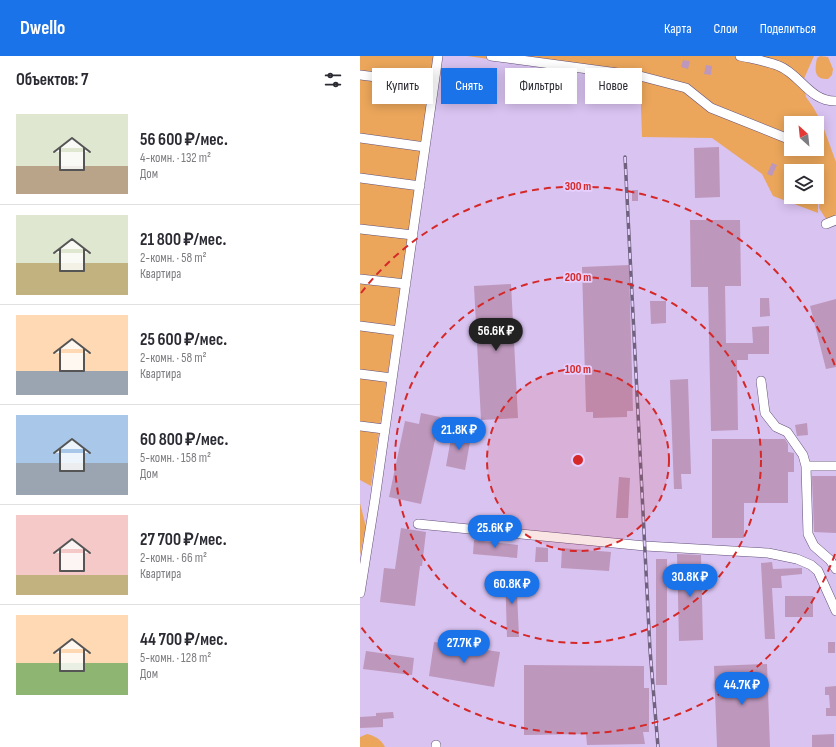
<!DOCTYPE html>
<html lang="ru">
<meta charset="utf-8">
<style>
:root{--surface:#fff;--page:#f7f7f7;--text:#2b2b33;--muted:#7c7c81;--line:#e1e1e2;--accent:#1a73e8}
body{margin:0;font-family:"Sofia Sans Condensed",sans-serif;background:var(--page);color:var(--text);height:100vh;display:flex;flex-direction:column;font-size:15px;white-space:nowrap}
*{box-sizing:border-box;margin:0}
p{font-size:13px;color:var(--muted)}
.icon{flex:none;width:22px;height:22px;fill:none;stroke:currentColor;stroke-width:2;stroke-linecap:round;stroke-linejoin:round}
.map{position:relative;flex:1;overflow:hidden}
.drawer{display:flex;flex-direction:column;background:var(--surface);width:360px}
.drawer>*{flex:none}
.hud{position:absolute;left:12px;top:12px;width:380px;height:36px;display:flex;gap:8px}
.needle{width:26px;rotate:333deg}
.fabs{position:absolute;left:424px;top:60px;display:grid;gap:8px}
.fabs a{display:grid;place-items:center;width:40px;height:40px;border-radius:0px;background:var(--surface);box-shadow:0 2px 10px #0003;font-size:20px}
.price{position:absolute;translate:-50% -34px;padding:0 9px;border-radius:14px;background:var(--accent);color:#fff;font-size:13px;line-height:26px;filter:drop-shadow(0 1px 2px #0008)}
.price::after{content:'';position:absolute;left:50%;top:24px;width:12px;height:9px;margin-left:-6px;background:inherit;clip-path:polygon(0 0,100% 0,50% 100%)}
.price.selected{background:#222;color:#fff}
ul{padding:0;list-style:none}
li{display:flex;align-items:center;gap:12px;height:100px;padding:0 16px}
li+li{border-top:1px solid var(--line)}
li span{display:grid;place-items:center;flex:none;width:112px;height:80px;border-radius:0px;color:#555}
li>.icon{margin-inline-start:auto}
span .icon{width:48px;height:48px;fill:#fffc;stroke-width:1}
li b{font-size:17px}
h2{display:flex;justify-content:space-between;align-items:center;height:48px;padding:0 16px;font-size:17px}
.tag{padding:0 14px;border-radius:0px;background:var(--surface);box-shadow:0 2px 10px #0003;font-size:14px;line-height:36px}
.tag.selected{background:var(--accent);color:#fff}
header{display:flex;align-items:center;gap:24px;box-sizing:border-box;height:56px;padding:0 20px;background:var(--accent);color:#fff}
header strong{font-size:19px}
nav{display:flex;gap:22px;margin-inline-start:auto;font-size:14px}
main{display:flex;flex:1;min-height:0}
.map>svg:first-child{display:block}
</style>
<header>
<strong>Dwello</strong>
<nav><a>Карта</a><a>Слои</a><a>Поделиться</a></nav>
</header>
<main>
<section class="drawer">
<h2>Объектов: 7<svg class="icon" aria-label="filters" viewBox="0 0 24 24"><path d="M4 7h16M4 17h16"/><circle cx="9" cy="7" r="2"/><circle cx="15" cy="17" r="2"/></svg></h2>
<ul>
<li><span style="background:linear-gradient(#dfe7d0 65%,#b9a48a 0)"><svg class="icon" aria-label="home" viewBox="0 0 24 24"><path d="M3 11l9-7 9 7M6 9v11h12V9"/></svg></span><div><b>56 600 ₽/мес.</b><p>4-комн. · 132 m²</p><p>Дом</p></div></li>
<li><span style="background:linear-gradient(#dfe7d0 60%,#c2b280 0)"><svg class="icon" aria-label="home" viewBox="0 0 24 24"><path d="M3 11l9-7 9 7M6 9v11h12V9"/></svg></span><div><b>21 800 ₽/мес.</b><p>2-комн. · 58 m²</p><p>Квартира</p></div></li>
<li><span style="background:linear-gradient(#ffd9b3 70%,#9aa5b1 0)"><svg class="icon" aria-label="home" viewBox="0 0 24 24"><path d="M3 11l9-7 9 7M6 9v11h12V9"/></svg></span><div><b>25 600 ₽/мес.</b><p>2-комн. · 58 m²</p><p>Квартира</p></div></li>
<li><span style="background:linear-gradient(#a9c7e8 60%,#9aa5b1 0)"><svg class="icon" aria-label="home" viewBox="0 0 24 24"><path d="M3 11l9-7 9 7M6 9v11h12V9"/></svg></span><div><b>60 800 ₽/мес.</b><p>5-комн. · 158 m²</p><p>Дом</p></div></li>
<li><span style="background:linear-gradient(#f6c9c9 75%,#c2b280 0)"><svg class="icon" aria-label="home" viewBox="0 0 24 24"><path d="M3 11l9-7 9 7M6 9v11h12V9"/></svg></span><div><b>27 700 ₽/мес.</b><p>2-комн. · 66 m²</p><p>Квартира</p></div></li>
<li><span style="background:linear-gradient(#ffd9b3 60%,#8fb573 0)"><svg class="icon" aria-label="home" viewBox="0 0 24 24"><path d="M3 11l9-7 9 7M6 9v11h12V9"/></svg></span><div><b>44 700 ₽/мес.</b><p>5-комн. · 128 m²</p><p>Дом</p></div></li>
</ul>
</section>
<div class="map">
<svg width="476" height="691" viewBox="0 0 476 691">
<rect width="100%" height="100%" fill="#d9c3f1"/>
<!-- green -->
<path fill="#eba65b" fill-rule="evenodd" d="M0 0H75L11 430 0 424Z
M107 0H454L443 25 446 41 453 51 461 65 476 106V158L472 163H466L459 152 460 144 458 137V157L413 140 402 118 352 82 282 81 280 24ZM431 67H457V93H431ZM431 115H457V141H431Z
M460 0 468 1 473 13 472 19 468 23C453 24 455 13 457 2Z
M0 447 6 471 0 499Z
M7 678C15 680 21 683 25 691H0V681Z"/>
<!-- building -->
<path fill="#bd97bc" d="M323 4 330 5 328 13 321 11Z
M346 9 352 10 351 19 344 18Z
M359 91 360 141 335 142 334 92Z
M412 107 417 109 412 120 407 118Z
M272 134H278V145H272Z
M330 164H380L381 230H365L366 287H393L392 271 409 270V298H388V304H377L378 374 351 375 348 231H331Z
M269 209 273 355H267V361L233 362V356H226L222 211Z
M151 228 158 362 121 364 114 230Z
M400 242H409L410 260 400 261Z
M476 243V311L466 313 450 250Z
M290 245H306V267L291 268Z
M328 323 331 418H321L322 433H314L310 324Z
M61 357 80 361 61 448 29 441 45 365 59 368Z
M447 367 448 379 437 380 435 369Z
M92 377 111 380 105 414 86 410Z
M352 383H425L428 388V396L434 397V416H428V447H384V482H352Z
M452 420H476V477L454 476Z
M259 421 270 422 268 462H256Z
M41 472 66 476 62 510H60L55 550 20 546 24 512 35 513Z
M114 484 158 489 157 502 113 498Z
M176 491 188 492V506H175Z
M202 492 251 496 249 515 201 512Z
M317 498 341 499 343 584 319 585Z
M296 503H307V629H296Z
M412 506 413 513 442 512V518L421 520 422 532H412L415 583H405L401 507Z
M156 515 159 581H147L145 516Z
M425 540H453V561H425Z
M74 586 140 596 134 631 69 620Z
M468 586H475V597H468Z
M6 595 54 602 52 619 3 613Z
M407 608 410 691H357L354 610Z
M164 609 284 610V632H289V676H283L285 688 227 689 226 678 164 679Z
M476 630V660H466V652H470L469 639H465V631Z
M33 656 34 662 23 663V671L0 672V661L16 660V657Z
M474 678V691H452V679Z"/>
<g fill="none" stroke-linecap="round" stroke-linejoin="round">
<!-- minor casing -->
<g stroke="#645179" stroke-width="10">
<path id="minor" d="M131 0 280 20 326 32 351 52 431 84
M380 0C393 3 407 5 419 10 440 18 450 46 476 45
M0 19 74 28
M0 82 65 91
M0 122 60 130
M466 168 476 164
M0 173 53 179
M0 223 46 228
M0 270 39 275
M0 318 32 322
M401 325 405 357 416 371 427 376 443 399 446 410 448 478 454 490 470 504 476 513
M0 370 24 373
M446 410H476
M58 468 285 490 408 497 437 503 451 509 458 515 476 555
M0 537 15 443 78 0
M76 689V691"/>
</g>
<!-- minor -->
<use href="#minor" stroke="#fff" stroke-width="9"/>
<!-- rail casing -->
<g stroke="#70627f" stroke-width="3.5">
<path id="rail" d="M265 101 290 594 298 691"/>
</g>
<!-- rail -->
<use href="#rail" stroke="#e6d0ff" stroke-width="2" stroke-dasharray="6" stroke-linecap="butt"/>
</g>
<!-- distance rings -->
<circle cx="218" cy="404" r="91" fill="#d62828" fill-opacity=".12"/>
<g fill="none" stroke="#d62828" stroke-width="2" stroke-dasharray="7 5">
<circle cx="218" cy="404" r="91"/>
<circle cx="218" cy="404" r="183"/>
<path d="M475 498A274 274 0 0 1 1 571M1 237A274 274 0 0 1 475 310"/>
</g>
<circle cx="218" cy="404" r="6" fill="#d62828" stroke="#e6d0ff" stroke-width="2"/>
<g font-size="12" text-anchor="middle" font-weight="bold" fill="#d62828" stroke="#e6d0ff" stroke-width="3.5" stroke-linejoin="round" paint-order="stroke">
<text x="218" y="134">300 m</text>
<text x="218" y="225">200 m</text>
<text x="218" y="317">100 m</text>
</g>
</svg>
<div class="fabs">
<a><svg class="needle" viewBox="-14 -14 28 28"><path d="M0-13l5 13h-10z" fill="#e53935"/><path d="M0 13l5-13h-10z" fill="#7c7c81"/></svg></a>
<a><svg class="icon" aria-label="layers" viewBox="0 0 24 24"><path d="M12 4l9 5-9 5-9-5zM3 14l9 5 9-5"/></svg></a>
</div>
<b class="price selected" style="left:136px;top:296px">56.6K ₽</b>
<b class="price" style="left:99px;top:395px">21.8K ₽</b>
<b class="price" style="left:135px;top:493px">25.6K ₽</b>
<b class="price" style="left:330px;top:542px">30.8K ₽</b>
<b class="price" style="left:152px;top:549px">60.8K ₽</b>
<b class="price" style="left:104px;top:608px">27.7K ₽</b>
<b class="price" style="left:382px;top:650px">44.7K ₽</b>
<div class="hud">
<a class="tag">Купить</a>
<a class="tag selected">Снять</a>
<a class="tag">Фильтры</a>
<a class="tag">Новое</a>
</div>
</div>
</main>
